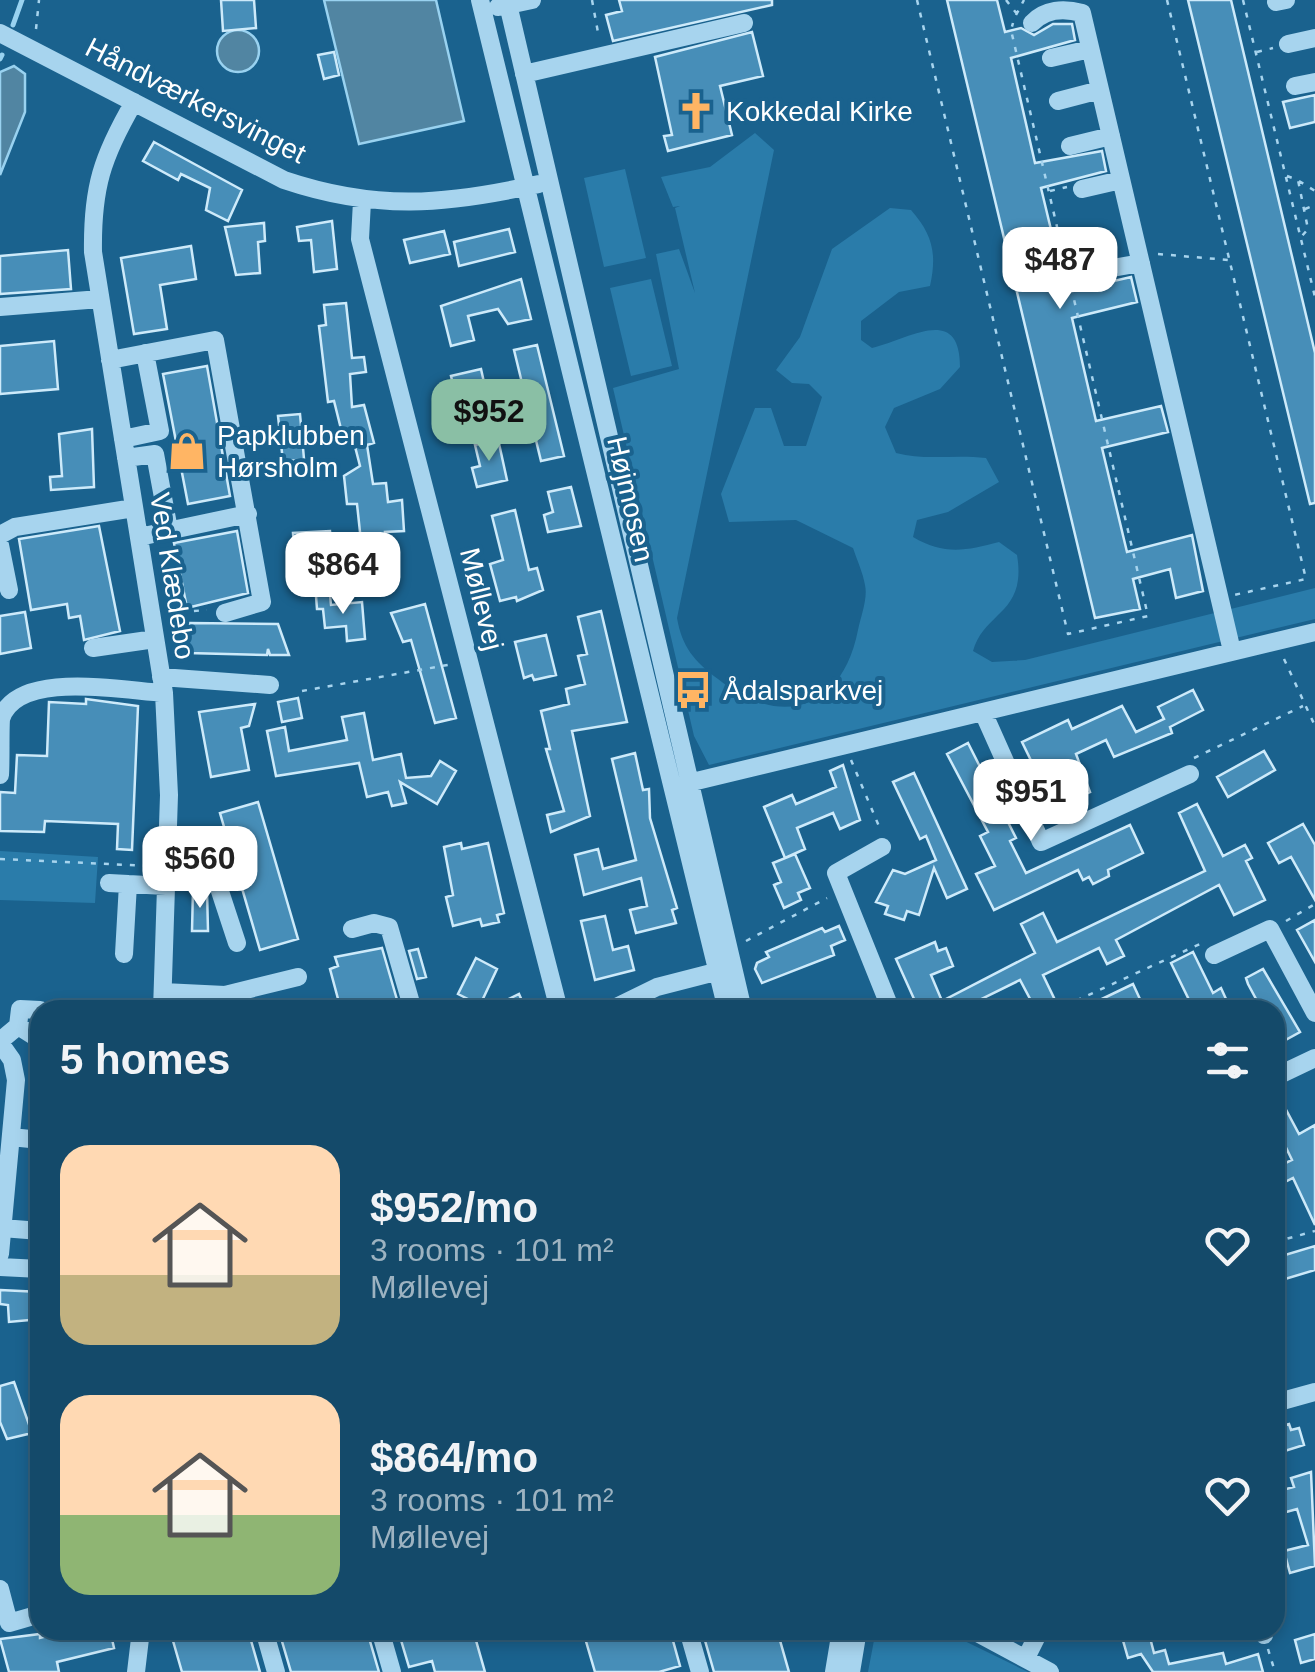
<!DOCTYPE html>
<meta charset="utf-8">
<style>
:root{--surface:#144a6a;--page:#1d5170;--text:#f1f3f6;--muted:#9db3c1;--line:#33627e;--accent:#8abfa5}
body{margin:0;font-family:Helvetica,sans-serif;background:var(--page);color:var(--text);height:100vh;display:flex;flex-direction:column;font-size:38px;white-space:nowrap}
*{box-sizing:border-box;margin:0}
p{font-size:32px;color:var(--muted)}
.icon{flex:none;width:55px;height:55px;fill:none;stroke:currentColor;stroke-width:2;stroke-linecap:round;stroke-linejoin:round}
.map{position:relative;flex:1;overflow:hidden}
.sheet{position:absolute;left:30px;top:1000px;width:1255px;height:640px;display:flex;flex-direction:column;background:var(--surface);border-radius:30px;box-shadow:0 5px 15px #0003,0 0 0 2px var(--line)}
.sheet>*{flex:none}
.price{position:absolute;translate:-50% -85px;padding:0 22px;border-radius:20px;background:#fff;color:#222;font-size:32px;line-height:65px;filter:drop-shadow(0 2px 5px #0008)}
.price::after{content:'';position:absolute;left:50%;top:60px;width:30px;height:22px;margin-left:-15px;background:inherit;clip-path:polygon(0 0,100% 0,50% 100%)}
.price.active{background:var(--accent);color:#111}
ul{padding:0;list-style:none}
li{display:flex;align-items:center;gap:30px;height:250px;padding:0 30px}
li span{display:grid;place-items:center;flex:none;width:280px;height:200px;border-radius:30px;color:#555}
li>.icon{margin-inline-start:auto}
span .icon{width:120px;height:120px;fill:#fffc;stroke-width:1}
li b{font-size:42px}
h2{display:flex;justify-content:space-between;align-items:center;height:120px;padding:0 30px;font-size:42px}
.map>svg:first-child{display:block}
</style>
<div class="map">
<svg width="1315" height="1672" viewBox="0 0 1315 1672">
<rect width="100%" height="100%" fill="#1a628e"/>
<!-- green -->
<path fill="#2a7caa" d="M755 133 774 150 677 618C682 647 694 661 718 679 780 729 842 711 858 630 861 616 868 598 865 585 863 573 857 560 853 548L796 520 729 522 721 494 755 408H771L784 446H806L822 397 809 384 792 383 776 370 800 337 832 249 890 208 911 210C933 235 937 254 930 286L899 292 861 321V340L872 348C908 340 960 303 960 367L940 389 894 408 885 427 896 453C926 461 954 454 986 458L999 482 948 512 917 520 913 537C943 555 966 551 999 542L1017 555C1027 614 984 611 973 651L992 662 1025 660 1315 588V619L709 765 694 736 613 388 679 369 656 254 679 249 695 293 675 208 680 206 673 207 661 177 710 167Z
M625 169 646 258 604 267 584 178Z
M651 279 672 366 631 376 610 288Z
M0 851 98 857 95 903 0 900Z
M876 1630H942L1028 1672H868Z"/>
<!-- water -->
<path fill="#5185a2" stroke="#99d2f0" stroke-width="2.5" d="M324 0H436L464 121 359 144Z
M217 51a21 21 0 1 1 42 0a21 21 0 1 1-42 0Z
M14 66 25 74V112L0 175V72Z"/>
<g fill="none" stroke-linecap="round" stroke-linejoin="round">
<!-- stream -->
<path stroke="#99d2f0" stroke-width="5" d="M13 25 22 0
M0 59 2 55"/>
</g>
<!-- building -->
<path fill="#478eb8" stroke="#cdeafa" stroke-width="2.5" d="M221 0H254L256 28 223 31Z
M619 0H772V5L613 41 606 15 622 11Z
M947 0H997L1005 32 1021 28 1034 35 1053 24H1072L1075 40 1011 58 1035 163 1102 151 1106 171 1041 188 1066 292 1131 277 1137 302 1072 318 1096 421 1161 406 1168 432 1102 448 1127 552 1192 535 1203 591 1176 598 1170 569 1133 579 1140 609 1095 618Z
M1188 0H1231L1315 353V503L1310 504Z
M752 32 763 76 720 86 732 135 668 151 664 136 672 135 655 57Z
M334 52 339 75 324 79 318 55Z
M1315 95V122L1290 128 1283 102Z
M154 142 242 190 228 221 206 210 210 188 181 174 178 180 143 161Z
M332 221 337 269 314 272 311 240 299 241 297 227Z
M264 223 265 241 258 242 260 273 236 275 225 227Z
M509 229 515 252 459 266 454 242Z
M444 231 450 254 410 263 404 240Z
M191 246 196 279 160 285 167 329 134 334 121 258Z
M68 250 71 289 0 294V256Z
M521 279 531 319 508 324 498 309 468 316 474 340 451 346 441 306Z
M346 303 352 358 364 357 366 372 350 374 352 407 364 405 374 443 367 445 373 484 386 483 388 502 402 500 404 531 385 532 389 570 374 572 372 559 363 560 357 504H347L344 476 360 466 351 431 342 433 334 401 328 402 319 326 326 325 324 305Z
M54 341 58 389 0 394V346Z
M537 345 564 456 541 461 514 350Z
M207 366 230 496 188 504 163 374Z
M481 369 490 409 460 414 451 376Z
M300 414 304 459 283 462 278 416Z
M92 429 94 487 51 490 50 477 62 476 59 434Z
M498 439 507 480 477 487 472 468 480 466 475 445Z
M571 487 581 526 548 532 544 515 553 512 548 492Z
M515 510 529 570 537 568 543 590 517 601 516 597 500 601 490 564 503 560 492 516Z
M99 526 120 631 84 640 80 616 69 618 67 604 31 610 19 539Z
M237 531 248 593 187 608 174 543Z
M330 531 332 551 322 552 323 562 295 564 293 533Z
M330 595 331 605 362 602 365 639 347 641 346 626 325 628 323 609H317L316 596Z
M425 604 456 718 435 723 411 640 403 642 391 613Z
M601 611 627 722 572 731 590 816 551 832 547 815 564 811 546 749H550L541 711 569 704 566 689 585 684 578 656 587 654 578 617Z
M25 612 31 648 0 654V616Z
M189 623 278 624 289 655H270L268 649 267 655 188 653Z
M546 635 556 675 534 680 532 675 524 678 515 642Z
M1193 690 1203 710 1170 727 1172 733 1114 757 1106 740 1076 754 1090 792 1072 800 1057 769 1039 777 1022 742 1068 720 1072 729 1122 706 1136 732 1164 719 1158 707Z
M298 698 302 718 282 722 278 702Z
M86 699 138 706 132 850 117 849 118 824 45 821 44 832 0 831V792L15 793 17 755 47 756 49 702 86 704Z
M255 704 249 726 241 728 249 770 211 777 199 712Z
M364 713 373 760 401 754 406 778 431 776 440 761 456 771 437 804 400 782 406 803 392 806 388 792 367 797 359 763 276 776 267 731 285 727 289 751 347 740 342 717Z
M968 743 1016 838 1010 841 1026 873 1130 825 1143 853 1108 870 1109 876 1093 884 1089 877 1083 880 1078 870 994 910 976 874 995 866 980 836 988 832 947 754Z
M1264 751 1275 770 1228 797 1217 777Z
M635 753 643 790 649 789 650 818 677 908 672 910 676 923 636 933 630 910 647 906 641 878 584 895 575 855 598 849 603 869 636 860 612 759Z
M843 765 860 820 840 829 833 813 797 828 805 849 785 858 764 807 792 795 796 804 836 787 830 771Z
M914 773 967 889 947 898 934 868 919 915 907 911 904 920 885 914 888 906 876 902 893 870 905 874 936 860 926 836 920 839 893 782Z
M258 802 298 939 260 950 220 813Z
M1197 804 1223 856 1245 845 1252 858 1246 861 1265 900 1234 915 1219 885 1116 940 1124 956 1107 964 1099 948 1043 975 1055 1000 1036 1010 1020 980 959 1010H919L896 959 935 942 938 951 946 948 953 966 931 975 942 1001 1035 953 1021 924 1043 913 1057 942 1205 871 1179 813Z
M1303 824 1315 845V900L1291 857 1279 863 1268 843Z
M461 843 462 849 488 843 504 913 497 915 499 922 482 926 480 919 453 926 446 897 453 895 444 847Z
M795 854 810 888 798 893 801 900 784 908 774 885 781 882 773 863Z
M193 890 207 891 208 931H192Z
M605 916 613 950 628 946 634 970 595 980 581 921Z
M1315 920V962L1297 930Z
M839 926 845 940 831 946 834 955 762 983 755 969 757 963 769 957 766 952 822 928 825 932Z
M382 948 400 1010H341L330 969 338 966 335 957Z
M418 949 426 977 417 979 409 951Z
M1193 952 1213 993 1221 988 1231 1010H1194L1171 963Z
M476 958 497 969 480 1005 458 994Z
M1263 969 1300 1032 1280 1043 1275 1033V1010H1262L1248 984 1246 978Z
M1133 984 1145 1010H1079Z
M519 994 526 1010H486Z
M1275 1089 1299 1134 1315 1125V1225L1293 1178 1275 1187V1168L1292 1160 1275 1125Z
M1315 1246V1270L1275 1282V1258Z
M0 1290 40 1292V1319L9 1322 8 1305 0 1304Z
M14 1382 32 1433 7 1439 0 1422V1386Z
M1289 1424 1291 1430 1299 1428 1304 1445 1275 1454V1428Z
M1311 1472 1315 1566 1290 1573 1284 1551 1308 1545 1297 1509 1275 1515V1492L1294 1487 1291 1478Z
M71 1630H110L114 1648 57 1662 59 1672H9L0 1639 40 1634V1638Z
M186 1630H248L260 1672H182L171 1634Z
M298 1630H339L341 1638 367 1631 379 1672H291L281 1638Z
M398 1630H473L485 1672H435L432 1661 409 1667Z
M602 1630H670L680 1666 659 1672H595L585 1638Z
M702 1630H777L789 1672H714Z
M1120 1630H1148L1154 1653 1165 1650 1169 1664 1223 1653 1226 1664 1258 1654 1263 1672H1153L1141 1654 1128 1658Z
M1315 1634V1659L1301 1663 1295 1640Z"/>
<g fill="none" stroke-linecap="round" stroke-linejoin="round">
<!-- path -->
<path stroke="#a7d4ee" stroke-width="2.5" stroke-dasharray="5 8" stroke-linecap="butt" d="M592 0 599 38
M917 0 1068 634 1148 616 1011 30 1013 23
M1006 0 1017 14
M1167 0 1306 579 1234 595
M1243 0 1315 297
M1016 15 1024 0
M36 29 39 0
M1257 52 1273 48
M1287 176 1298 180 1308 229 1302 236
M1299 181 1315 191
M1050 191 1067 187
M1305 209 1315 205
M1060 237 1090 253
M1071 243 1078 269
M1158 254 1228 260
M168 613 207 610
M1284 659 1315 726
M302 691 453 664
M1194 758 1303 706
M851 760 881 831
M0 859 151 866
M1286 921 1315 904
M746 941 827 898
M1071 1010V1003L1200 944
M1275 1242 1315 1231
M1268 1649 1275 1672"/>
<!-- minor -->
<path stroke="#a7d4ee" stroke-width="18" d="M480 0 727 1010
M507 0 743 1010
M1276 2 1286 0
M498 7 532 0
M1032 23C1045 9 1064 8 1082 13L1232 651
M0 33 284 180C376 211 445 205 539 184
M1288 44 1315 38
M1051 58 1090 49
M524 74 744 23
M1295 86 1315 82
M1058 101 1100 90
M134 102C102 157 92 188 93 252L164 693 169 795 162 1010
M1070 146 1111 136
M1082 189 1121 180
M362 201 360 239 559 1010
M1095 271 1141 263
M0 307 100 299
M110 360 215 340 262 602 225 613
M123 439 160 431 145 353
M126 458 155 454 169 530
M0 535 15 527 134 508
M139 537 248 514
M0 545 9 590
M93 648 155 639
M161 677 270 685
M983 712 1041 842 1190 774
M0 775C1 759 0 734 1 719 17 669 124 691 164 693
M684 784 1315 632
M882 847 836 873 891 1010
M167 866 207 867 214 873 237 943
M109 883 166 886
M352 929 374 923 389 927 413 1010
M124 954 128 884
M1214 955 1270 929 1315 1013
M163 992 225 995 298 977
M610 1010 657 987 727 969
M18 1026 40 1040
M0 1041 18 1026 20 1009 40 1010
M0 1043 12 1060 16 1080 0 1254
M1275 1077 1315 1058
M11 1137 40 1140
M2 1228 40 1231
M0 1267 40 1269
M1275 1403 1315 1392
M0 1589 9 1623 40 1614
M264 1630 276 1672
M380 1630 392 1672
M688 1630 700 1672
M972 1630 1050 1672
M1263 1630 1264 1635
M1027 1656 1040 1630
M136 1672 141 1630
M834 1672 841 1630
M851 1672 858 1630"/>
</g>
<!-- icons -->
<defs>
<g id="church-bare" transform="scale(3)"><path d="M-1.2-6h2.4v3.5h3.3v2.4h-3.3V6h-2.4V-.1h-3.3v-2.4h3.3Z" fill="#ffb564" stroke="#1a628e" stroke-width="2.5" paint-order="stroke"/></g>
<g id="shop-bare" transform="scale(3)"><path d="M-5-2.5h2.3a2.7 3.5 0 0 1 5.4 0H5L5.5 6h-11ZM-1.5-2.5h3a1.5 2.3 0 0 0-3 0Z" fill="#ffb564" stroke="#1a628e" stroke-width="2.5" paint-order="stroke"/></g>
<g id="bus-bare" transform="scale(3)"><path d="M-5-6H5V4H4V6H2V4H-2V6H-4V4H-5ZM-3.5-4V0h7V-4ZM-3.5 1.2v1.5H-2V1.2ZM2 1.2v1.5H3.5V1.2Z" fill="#ffb564" stroke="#1a628e" stroke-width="2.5" paint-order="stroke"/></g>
</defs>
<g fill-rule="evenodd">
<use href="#church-bare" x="696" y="111"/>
<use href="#shop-bare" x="187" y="451"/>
<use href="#bus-bare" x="693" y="690"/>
</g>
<g text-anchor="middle" stroke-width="8" stroke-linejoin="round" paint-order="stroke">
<!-- street labels -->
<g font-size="28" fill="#fff" stroke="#1a628e">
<text transform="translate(196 100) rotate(27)" y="10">Håndværkersvinget</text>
<text transform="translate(631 499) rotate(77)" y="10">Højmosen</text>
<text transform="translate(173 576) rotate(81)" y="10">Ved Klædebo</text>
<text transform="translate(482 599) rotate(76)" y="10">Møllevej</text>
</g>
<!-- poi labels -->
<g font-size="28" fill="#fff" stroke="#1a628e" text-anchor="start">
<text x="726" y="121">Kokkedal Kirke</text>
<text x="217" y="445">Papklubben<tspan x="217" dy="32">Hørsholm</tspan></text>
<text x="723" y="700">Ådalsparkvej</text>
</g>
</g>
</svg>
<b class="price" style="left:1060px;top:312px">$487</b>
<b class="price active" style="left:489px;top:464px">$952</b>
<b class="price" style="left:343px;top:617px">$864</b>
<b class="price" style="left:1031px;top:844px">$951</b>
<b class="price" style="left:200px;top:911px">$560</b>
<section class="sheet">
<h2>5 homes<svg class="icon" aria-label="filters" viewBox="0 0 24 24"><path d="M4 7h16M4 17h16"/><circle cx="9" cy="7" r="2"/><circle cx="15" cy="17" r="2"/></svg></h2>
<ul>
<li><span style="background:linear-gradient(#ffd9b3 65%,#c2b280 0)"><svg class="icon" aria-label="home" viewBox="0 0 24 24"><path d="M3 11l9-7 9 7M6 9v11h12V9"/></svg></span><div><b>$952/mo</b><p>3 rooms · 101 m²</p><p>Møllevej</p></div><svg class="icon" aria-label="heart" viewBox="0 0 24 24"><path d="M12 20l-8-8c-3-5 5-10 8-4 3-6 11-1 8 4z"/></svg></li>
<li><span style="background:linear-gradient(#ffd9b3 60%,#8fb573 0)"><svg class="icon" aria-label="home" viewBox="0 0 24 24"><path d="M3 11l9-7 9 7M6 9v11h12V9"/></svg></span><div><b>$864/mo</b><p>3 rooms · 101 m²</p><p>Møllevej</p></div><svg class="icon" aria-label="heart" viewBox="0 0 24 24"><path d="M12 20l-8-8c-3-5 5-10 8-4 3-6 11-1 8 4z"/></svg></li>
</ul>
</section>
</div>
